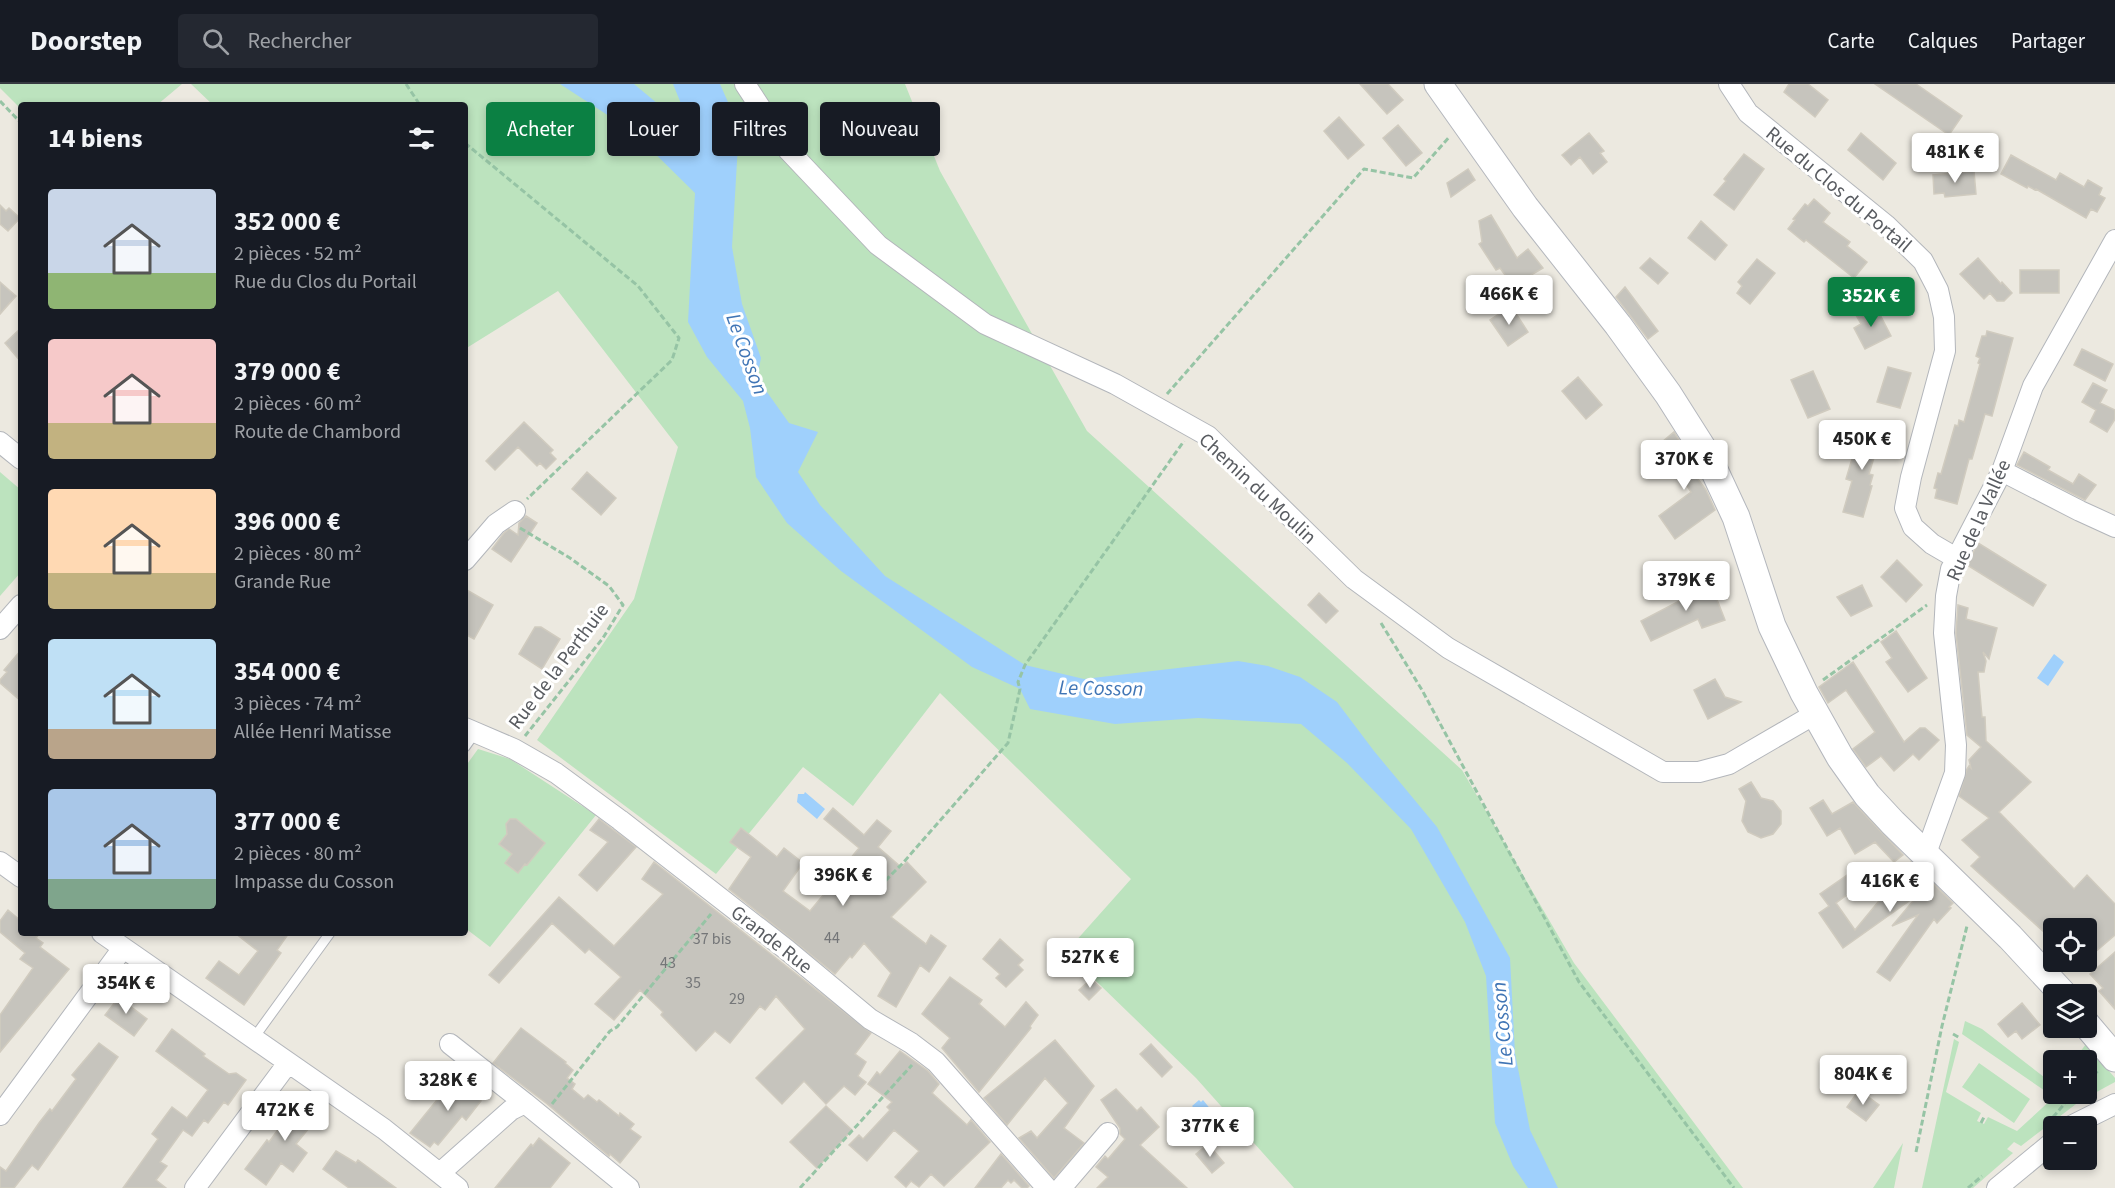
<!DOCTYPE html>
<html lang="fr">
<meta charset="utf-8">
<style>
:root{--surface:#171b24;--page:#242831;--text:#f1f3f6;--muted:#9ea1a6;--line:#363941;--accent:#0b8043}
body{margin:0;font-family:"Source Sans 3",sans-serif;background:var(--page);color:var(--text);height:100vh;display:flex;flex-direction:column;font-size:22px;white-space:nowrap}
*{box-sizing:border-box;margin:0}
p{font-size:20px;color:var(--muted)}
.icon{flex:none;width:33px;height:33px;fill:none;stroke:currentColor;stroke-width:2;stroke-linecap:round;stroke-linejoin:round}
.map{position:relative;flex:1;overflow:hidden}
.drawer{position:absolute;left:18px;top:18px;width:450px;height:834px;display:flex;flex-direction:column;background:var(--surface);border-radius:6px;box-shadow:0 3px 9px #0003}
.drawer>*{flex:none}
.guide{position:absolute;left:486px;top:18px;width:570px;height:54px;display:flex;gap:12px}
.fabs{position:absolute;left:2043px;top:834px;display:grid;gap:12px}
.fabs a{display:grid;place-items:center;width:54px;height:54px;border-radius:6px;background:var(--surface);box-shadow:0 3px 9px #0003;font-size:30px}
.price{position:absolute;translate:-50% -51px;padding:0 14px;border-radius:6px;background:#fff;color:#222;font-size:20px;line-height:39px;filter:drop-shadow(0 2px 3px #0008)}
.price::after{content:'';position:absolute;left:50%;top:36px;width:18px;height:14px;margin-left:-9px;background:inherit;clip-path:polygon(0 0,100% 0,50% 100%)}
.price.selected{background:var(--accent);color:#fff}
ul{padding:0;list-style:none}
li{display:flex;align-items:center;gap:18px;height:150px;padding:0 30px}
li span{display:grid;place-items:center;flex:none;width:168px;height:120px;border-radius:6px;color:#555}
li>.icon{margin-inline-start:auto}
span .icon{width:72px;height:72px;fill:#fffc;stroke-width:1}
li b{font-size:26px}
h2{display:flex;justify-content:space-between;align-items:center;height:72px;padding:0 30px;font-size:26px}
.tag{padding:0 21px;border-radius:6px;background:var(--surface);box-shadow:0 3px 9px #0003;font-size:21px;line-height:54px}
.tag.selected{background:var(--accent);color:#fff}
header{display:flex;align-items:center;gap:36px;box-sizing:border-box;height:84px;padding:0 30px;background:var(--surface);border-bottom:2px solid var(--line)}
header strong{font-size:28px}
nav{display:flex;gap:33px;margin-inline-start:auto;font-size:21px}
.search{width:420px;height:54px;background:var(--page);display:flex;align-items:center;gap:15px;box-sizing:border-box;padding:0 21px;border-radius:6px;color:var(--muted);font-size:22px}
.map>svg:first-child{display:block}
</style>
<header>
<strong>Doorstep</strong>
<div class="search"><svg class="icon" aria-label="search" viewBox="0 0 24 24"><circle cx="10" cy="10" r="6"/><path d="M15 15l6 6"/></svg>Rechercher</div>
<nav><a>Carte</a><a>Calques</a><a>Partager</a></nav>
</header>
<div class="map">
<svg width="2115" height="1104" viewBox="0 0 2115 1104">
<rect width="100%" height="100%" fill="#ece9e0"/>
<!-- green -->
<path fill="#bce3be" d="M0 0H182L157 21H21V25L0 4Z
M191 0H905L940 87 1087 347 1462 686 1574 879 1743 1104H1294L1196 994 1066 868 1131 795 940 609 853 722 803 683 716 790 537 656 634 515 678 363 558 207 465 265V21H213Z
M0 388 21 406V488L0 512Z
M478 665 510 675 596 731 490 863 465 844V683Z
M1965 937 1982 945 2053 1000 2054 1010H2086V976H2074L2086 960 2115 994V998L2080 1017 2021 1062 2014 1058 2007 1065 2013 1069 1973 1104H1922L1954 955 1959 958 1946 1008 1981 1029 1977 1037 1984 1040 1988 1033 2017 1047 2054 1013 1962 950Z
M1979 979 2030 1015 2014 1039 1962 1003Z
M1903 1059 1894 1104H1873Z"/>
<!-- water -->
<path fill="#9fd0fc" d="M560 0H634L676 35 686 32 673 0H720L739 43 732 163 742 220 761 274 757 294 789 339 818 348 798 388 820 421 885 492 1025 581 1084 595 1238 577 1268 582 1300 593 1337 618 1374 667 1437 743 1510 874 1515 969 1530 1046 1558 1104H1528L1513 1082 1495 1039 1486 892 1465 838 1411 745 1347 679 1301 640 1198 634 1115 640 1030 625 1020 605 972 583 841 487 787 439 756 393 750 344 743 317 707 273 688 238 695 109 632 47Z
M2054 570 2064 578 2048 602 2037 594Z
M805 708 825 725 817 735 797 718 798 710H804Z
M1199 1016 1201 1018 1203 1016 1221 1038 1210 1047 1192 1026 1194 1024 1192 1022Z"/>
<!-- building -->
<path fill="#c6c4bd" stroke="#d0cbbf" stroke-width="1.5" d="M1360 0H1388L1403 16 1387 30Z
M1789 0H1808L1828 16 1815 33 1784 8Z
M1875 0H1916L1962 32 1949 51Z
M1339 33 1364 61 1348 75 1324 47Z
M1398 41 1422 69 1406 82 1383 54Z
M1589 49 1604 67 1600 69 1607 78 1593 90 1580 73 1571 81 1562 71Z
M1861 49 1896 79 1883 96 1848 66Z
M1744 70 1764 85 1734 126 1714 111 1726 97 1724 95Z
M2011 71 2056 96 2060 89 2084 103 2088 96 2102 104 2099 111 2105 114 2097 128 2091 125 2086 134 2036 105 2035 106 2028 102 2027 104 2001 90Z
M1468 85 1475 96 1451 113 1447 99Z
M1974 87 1976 110 1945 113 1944 109 1934 110 1933 91Z
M1814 115 1830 129 1823 138 1850 158 1847 162 1867 178 1854 194 1806 156 1804 158 1788 145 1795 136 1793 135 1805 120 1808 122Z
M0 121 6 127 9 124 20 134 8 147 0 140Z
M1491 131 1517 174 1528 165 1543 184 1531 191 1535 196 1518 209 1500 184 1496 186 1479 160 1482 158 1479 137Z
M1701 137 1727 161 1715 176 1688 154Z
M1650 174 1668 189 1658 200 1640 184Z
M1978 174 2001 200 2002 198 2012 209 2004 217H1997L1990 209 1984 215 1960 190Z
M1757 175 1775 189 1750 220 1737 209 1742 202 1738 198Z
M2020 186H2059V209H2020Z
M0 198 16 212 0 230Z
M1625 203 1658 247 1648 255 1616 213Z
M1875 221 1891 252 1865 265 1854 244 1861 240 1856 231Z
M1511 222 1528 248 1508 262 1490 236Z
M21 244V278L5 259Z
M1987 247 2013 254 1992 332 1985 330 1972 375H1969L1957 420 1935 414 1937 405 1934 404 1938 389 1941 390 1955 341 1958 342 1959 336 1964 338 1980 280 1978 279 1980 274 1976 272 1982 252H1986Z
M2082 265 2113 280 2105 297 2074 281Z
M1888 283 1911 289 1900 324 1877 318Z
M1813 287 1830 325 1808 334 1791 296Z
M1578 293 1602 321 1586 335 1562 307Z
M2093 299 2107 306 2100 319 2115 326V335L2107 348 2090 338 2096 326 2082 318Z
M524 338 553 366 550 369 556 375 546 385 540 379 537 382 518 363 495 386 486 377Z
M1862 341 1882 347 1869 390 1873 391 1870 401 1872 402 1863 433 1843 428 1852 397 1846 395Z
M1674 348 1694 381 1696 385 1692 387 1706 406 1715 426 1675 455 1659 432 1691 408 1682 394 1656 363Z
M2024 368 2050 383 2048 386 2073 400 2079 390 2096 401 2085 416 2017 381Z
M587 388 616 414 601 431 572 405Z
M526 432 537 439 511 478 492 465 504 449 509 445 518 451 519 439Z
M1978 459 2046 501 2033 522 1967 481Z
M1897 476 1922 501 1906 518 1881 493Z
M1709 495 1725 536 1702 544 1698 535 1651 557 1641 537 1689 512 1686 504Z
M1862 501 1872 522 1851 532 1837 513Z
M465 505 493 521 474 555 465 550Z
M1319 509 1338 527 1326 539 1308 521Z
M1958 521 1968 524 1966 535 1997 544 1989 575 1983 568 1986 577 1984 588H1978L1982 633H1985L1986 657 2031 698 1999 728 2074 805 2087 791 2115 820V851L2094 869 2086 860V844H2054V857L1971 782 1980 773 1962 756 1989 734 1959 712 1967 685 1969 682 1971 684 1969 676 1981 663 1967 651 1956 549Z
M535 543H541L560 555 542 585 519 570Z
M1896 547 1927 594 1908 608 1886 578 1892 574 1881 558Z
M21 566V617L0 599V596L7 588 4 586Z
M1853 578 1904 658 1920 644H1925L1939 656 1919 676 1913 670 1894 687 1881 672 1866 683 1853 665 1875 648 1846 606 1828 619 1819 603Z
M1715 595 1725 613 1741 618 1708 635 1694 606Z
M1751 698 1761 714 1773 717 1781 727V740L1773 750 1761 754 1748 748 1742 737 1746 717 1739 705Z
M1823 716 1832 730 1853 718 1903 771 1894 778 1875 758 1855 770 1840 744 1827 752 1810 724Z
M833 724 864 751 877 736 891 747 878 763 901 783 907 778 926 798 891 833 926 860 931 851 946 862 929 888 920 881 896 923 878 912 891 889 864 859 852 874 850 872 835 890 729 805 751 773 730 758 741 744 777 773 784 764 803 779 783 807 810 827 834 798 844 808 864 786 850 775 859 764 824 735Z
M510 735H516L545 759 527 781 525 780 518 789 505 779 512 770 499 760 507 750 506 740Z
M599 735 636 763 597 807 579 791 608 758 590 746Z
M654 778 871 949 855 970 866 978 858 992 866 998 855 1011 844 1002 826 1020 804 997 782 1020 756 994 805 945 776 912 765 926 760 922 730 959 715 947 696 967 661 931 663 928 640 906 614 936 595 920 621 893 589 865 585 869 552 839 499 899 489 891 559 813 614 862 663 810 642 795Z
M1911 778 1953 819 1949 823 1951 824 1937 839 1934 835 1890 897 1877 888 1918 831 1892 842 1913 817 1912 815 1843 864 1819 829 1829 822 1820 810 1850 789 1859 802 1836 819 1855 846Z
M8 826 21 837V849H40L36 854 43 859 40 863 69 885 0 968V931L33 884 20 875 25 869 0 848V837Z
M235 849H289L277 866 281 869 244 921 206 894 219 877 239 891 258 867Z
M1000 855 1023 876 1018 881 1023 886 1006 903 996 894 1000 890 983 875Z
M2115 868V925L2099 907 2103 904 2090 890Z
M950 893 982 916 979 920 1005 943 1026 918 1038 931 1030 942 1031 944 979 1008 942 964 950 954 922 930Z
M1091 895 1101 904 1089 916 1079 906Z
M122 909 133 918 130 922 147 935 134 952 105 931Z
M2022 919 2040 941 2022 955 2016 947 2008 953 1998 940Z
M521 944 566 978 565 979 573 986 567 994 575 1000 572 1005 584 1015 588 1011 597 1018 599 1016 619 1032 620 1029 634 1040 630 1045 641 1053 620 1079 610 1070 609 1072 546 1019 493 979Z
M172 945 205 970 203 972 229 990 236 989 246 996 228 1021 224 1018 208 1039 204 1036 192 1052 183 1046 160 1078 167 1082 156 1096 166 1104H123L158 1055 152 1050 172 1023 187 1034 208 1006 156 967Z
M1055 956 1094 1002 1064 1044 1084 1059 1054 1094 1019 1054 1031 1047 1037 1054 1068 1019 1045 994 1007 1041 984 1014Z
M99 959 118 973 38 1086 32 1081 14 1104H0V1083L6 1087 39 1039 50 1025 52 1027 76 995 72 991Z
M1151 960 1172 983 1162 993 1140 970Z
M900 967 928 987 939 1000 932 1009 967 1041 971 1036 990 1058 944 1102 931 1090 919 1103 911 1097 906 1103 895 1093 919 1067 894 1046 867 1077 849 1061 859 1051 863 1055 890 1026 887 1023 892 1018 868 1000 877 988 880 991Z
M461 991 482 1008 477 1014 481 1017 466 1036 462 1032 438 1061 434 1058 430 1063 410 1049 454 995 457 997Z
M1116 1005 1137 1027 1141 1023 1159 1043 1140 1061 1187 1104H1097L1108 1093 1096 1083 1105 1072 1108 1075 1125 1055 1120 1050V1044L1101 1016Z
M1859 1006 1879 1021 1866 1037 1847 1023Z
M301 1012 323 1027 296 1060 307 1069 293 1088 281 1079 266 1101 245 1085 267 1056 269 1058 285 1036 283 1034 289 1027Z
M826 1022 852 1046 817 1084 790 1058Z
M539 1054 570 1079 550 1104H495L531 1060 533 1062Z
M1208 1060 1224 1079 1212 1089 1196 1070Z
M336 1067 356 1079 358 1076 396 1104H349L323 1085Z
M1001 1070 1029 1102 1027 1104H1022L1014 1096 1011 1099 1008 1096 1001 1104H975Z"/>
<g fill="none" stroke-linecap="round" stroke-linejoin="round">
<!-- lane casing -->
<g stroke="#b3b6bb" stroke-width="11">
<path id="lane" d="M465 663 475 649
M253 955 330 849"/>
</g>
<!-- street casing -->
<g stroke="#b3b6bb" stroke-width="22">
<path id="street" d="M745 0 788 66 878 161 985 240 1115 300 1208 352 1354 495 1448 564 1663 688H1699L1729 680 1815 630
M1729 0 1748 29 1886 141 1923 177 1938 206 1944 233 1945 267 1911 393 1905 424 1913 443 1932 460 1956 474
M0 358 21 375
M2002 387 2080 427 2115 443
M465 476 496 440 515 427
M0 545 21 521
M465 644 514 665 556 689 620 736 787 866 870 935 911 959 936 978 1047 1104
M1925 772 1955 689 1956 661 1944 549 1946 512 1951 485 2002 387 2033 302 2115 156
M0 778 21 793
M102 849 384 1045 458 1104
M450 960 525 1019
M0 1031 123 864
M2071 1042 2115 1020
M440 1089 511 1026 525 1019 629 1104
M195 1104 288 979
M1061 1104 1108 1049
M1997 1104 2054 1057"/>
</g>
<!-- secondary casing -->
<g stroke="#b4b7bd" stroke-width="29">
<path id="secondary" d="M1438 0 1525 123 1618 241 1668 310 1708 373 1736 433 1772 542 1804 609 1840 673 1867 711 1893 739 2010 853 2063 910
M2086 940 2115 974"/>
</g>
<!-- path -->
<path stroke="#96c4a5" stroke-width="3" stroke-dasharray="6 3" stroke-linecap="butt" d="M406 0 420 21
M0 17 21 39
M465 59 638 202 679 254 672 276 527 415
M1167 310 1364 85 1413 94 1450 52
M520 444 570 474 609 502 623 521 603 554 525 652
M1381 539 1422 606 1579 898 1734 1104
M1823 596 1927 521
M879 803 902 780 1008 659 1020 605 1018 598 1025 581 1184 357
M1953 950 1960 954
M2086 997 2098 987
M552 1020 610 947 617 943 711 830
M1981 1039 1985 1031
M2047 1040 2073 1010
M1916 1068 1942 942 1967 842
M800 1104 912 981
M1968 1104 1982 1092"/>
<!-- lane -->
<use href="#lane" stroke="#fff" stroke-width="9"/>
<!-- street -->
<use href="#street" stroke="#fff" stroke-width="20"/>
<!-- secondary -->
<use href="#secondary" stroke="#fff" stroke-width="27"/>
</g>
<g text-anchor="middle" stroke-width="6" stroke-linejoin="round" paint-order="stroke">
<!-- number labels -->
<g font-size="16" fill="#747678">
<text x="832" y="859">44</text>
<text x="712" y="860">37 bis</text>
<text x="668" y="884">43</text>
<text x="693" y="904">35</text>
<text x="737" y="920">29</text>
</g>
<!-- street labels -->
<g font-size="20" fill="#595c61" stroke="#fff">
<text transform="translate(1839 105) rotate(40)" y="7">Rue du Clos du Portail</text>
<text transform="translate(1258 404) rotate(43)" y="7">Chemin du Moulin</text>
<text transform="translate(1978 436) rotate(-66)" y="7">Rue de la Vallée</text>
<text transform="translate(558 582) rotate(-53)" y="7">Rue de la Perthuie</text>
<text transform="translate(772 855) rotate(38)" y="7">Grande Rue</text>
</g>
<!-- water labels -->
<g font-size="21" font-style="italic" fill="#4075b5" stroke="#fff">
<text transform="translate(747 270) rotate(70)" y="7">Le Cosson</text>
<text transform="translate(1101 604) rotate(1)" y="7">Le Cosson</text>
<text transform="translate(1502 940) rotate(-95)" y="7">Le Cosson</text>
</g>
</g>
</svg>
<div class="fabs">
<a><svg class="icon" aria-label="locate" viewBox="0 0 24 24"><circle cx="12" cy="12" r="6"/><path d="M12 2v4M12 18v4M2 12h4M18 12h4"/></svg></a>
<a><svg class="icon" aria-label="layers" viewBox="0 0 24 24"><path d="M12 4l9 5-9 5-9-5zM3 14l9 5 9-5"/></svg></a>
<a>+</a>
<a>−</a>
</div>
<b class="price" style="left:1955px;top:100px">481K €</b>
<b class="price" style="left:1509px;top:242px">466K €</b>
<b class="price selected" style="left:1871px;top:244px">352K €</b>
<b class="price" style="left:1862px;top:387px">450K €</b>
<b class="price" style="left:1684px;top:407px">370K €</b>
<b class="price" style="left:1686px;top:528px">379K €</b>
<b class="price" style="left:843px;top:823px">396K €</b>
<b class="price" style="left:1890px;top:829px">416K €</b>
<b class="price" style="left:1090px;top:905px">527K €</b>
<b class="price" style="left:126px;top:931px">354K €</b>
<b class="price" style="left:1863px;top:1022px">804K €</b>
<b class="price" style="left:448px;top:1028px">328K €</b>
<b class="price" style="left:285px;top:1058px">472K €</b>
<b class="price" style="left:1210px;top:1074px">377K €</b>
<div class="guide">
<a class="tag selected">Acheter</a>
<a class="tag">Louer</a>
<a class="tag">Filtres</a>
<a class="tag">Nouveau</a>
</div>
<section class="drawer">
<h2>14 biens<svg class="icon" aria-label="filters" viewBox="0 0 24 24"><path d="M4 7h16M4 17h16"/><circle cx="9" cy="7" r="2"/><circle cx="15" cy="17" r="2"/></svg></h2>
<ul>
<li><span style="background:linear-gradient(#c9d6e8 70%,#8fb573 0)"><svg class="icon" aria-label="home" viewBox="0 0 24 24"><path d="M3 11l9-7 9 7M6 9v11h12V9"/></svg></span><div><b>352 000 €</b><p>2 pièces · 52 m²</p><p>Rue du Clos du Portail</p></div></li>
<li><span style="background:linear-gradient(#f6c9c9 70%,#c2b280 0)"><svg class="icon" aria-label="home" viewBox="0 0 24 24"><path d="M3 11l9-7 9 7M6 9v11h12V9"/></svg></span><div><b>379 000 €</b><p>2 pièces · 60 m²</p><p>Route de Chambord</p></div></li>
<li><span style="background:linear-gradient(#ffd9b3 70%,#c2b280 0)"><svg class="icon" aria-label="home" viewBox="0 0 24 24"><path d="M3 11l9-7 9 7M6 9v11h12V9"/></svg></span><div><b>396 000 €</b><p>2 pièces · 80 m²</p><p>Grande Rue</p></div></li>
<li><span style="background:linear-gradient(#bfe0f5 75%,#b9a48a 0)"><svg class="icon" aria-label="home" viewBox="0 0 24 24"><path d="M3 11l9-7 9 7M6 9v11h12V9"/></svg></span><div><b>354 000 €</b><p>3 pièces · 74 m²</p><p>Allée Henri Matisse</p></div></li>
<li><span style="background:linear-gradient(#a9c7e8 75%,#7fa58c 0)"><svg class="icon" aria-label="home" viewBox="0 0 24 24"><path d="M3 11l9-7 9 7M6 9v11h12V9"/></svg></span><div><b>377 000 €</b><p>2 pièces · 80 m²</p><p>Impasse du Cosson</p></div></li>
</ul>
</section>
</div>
